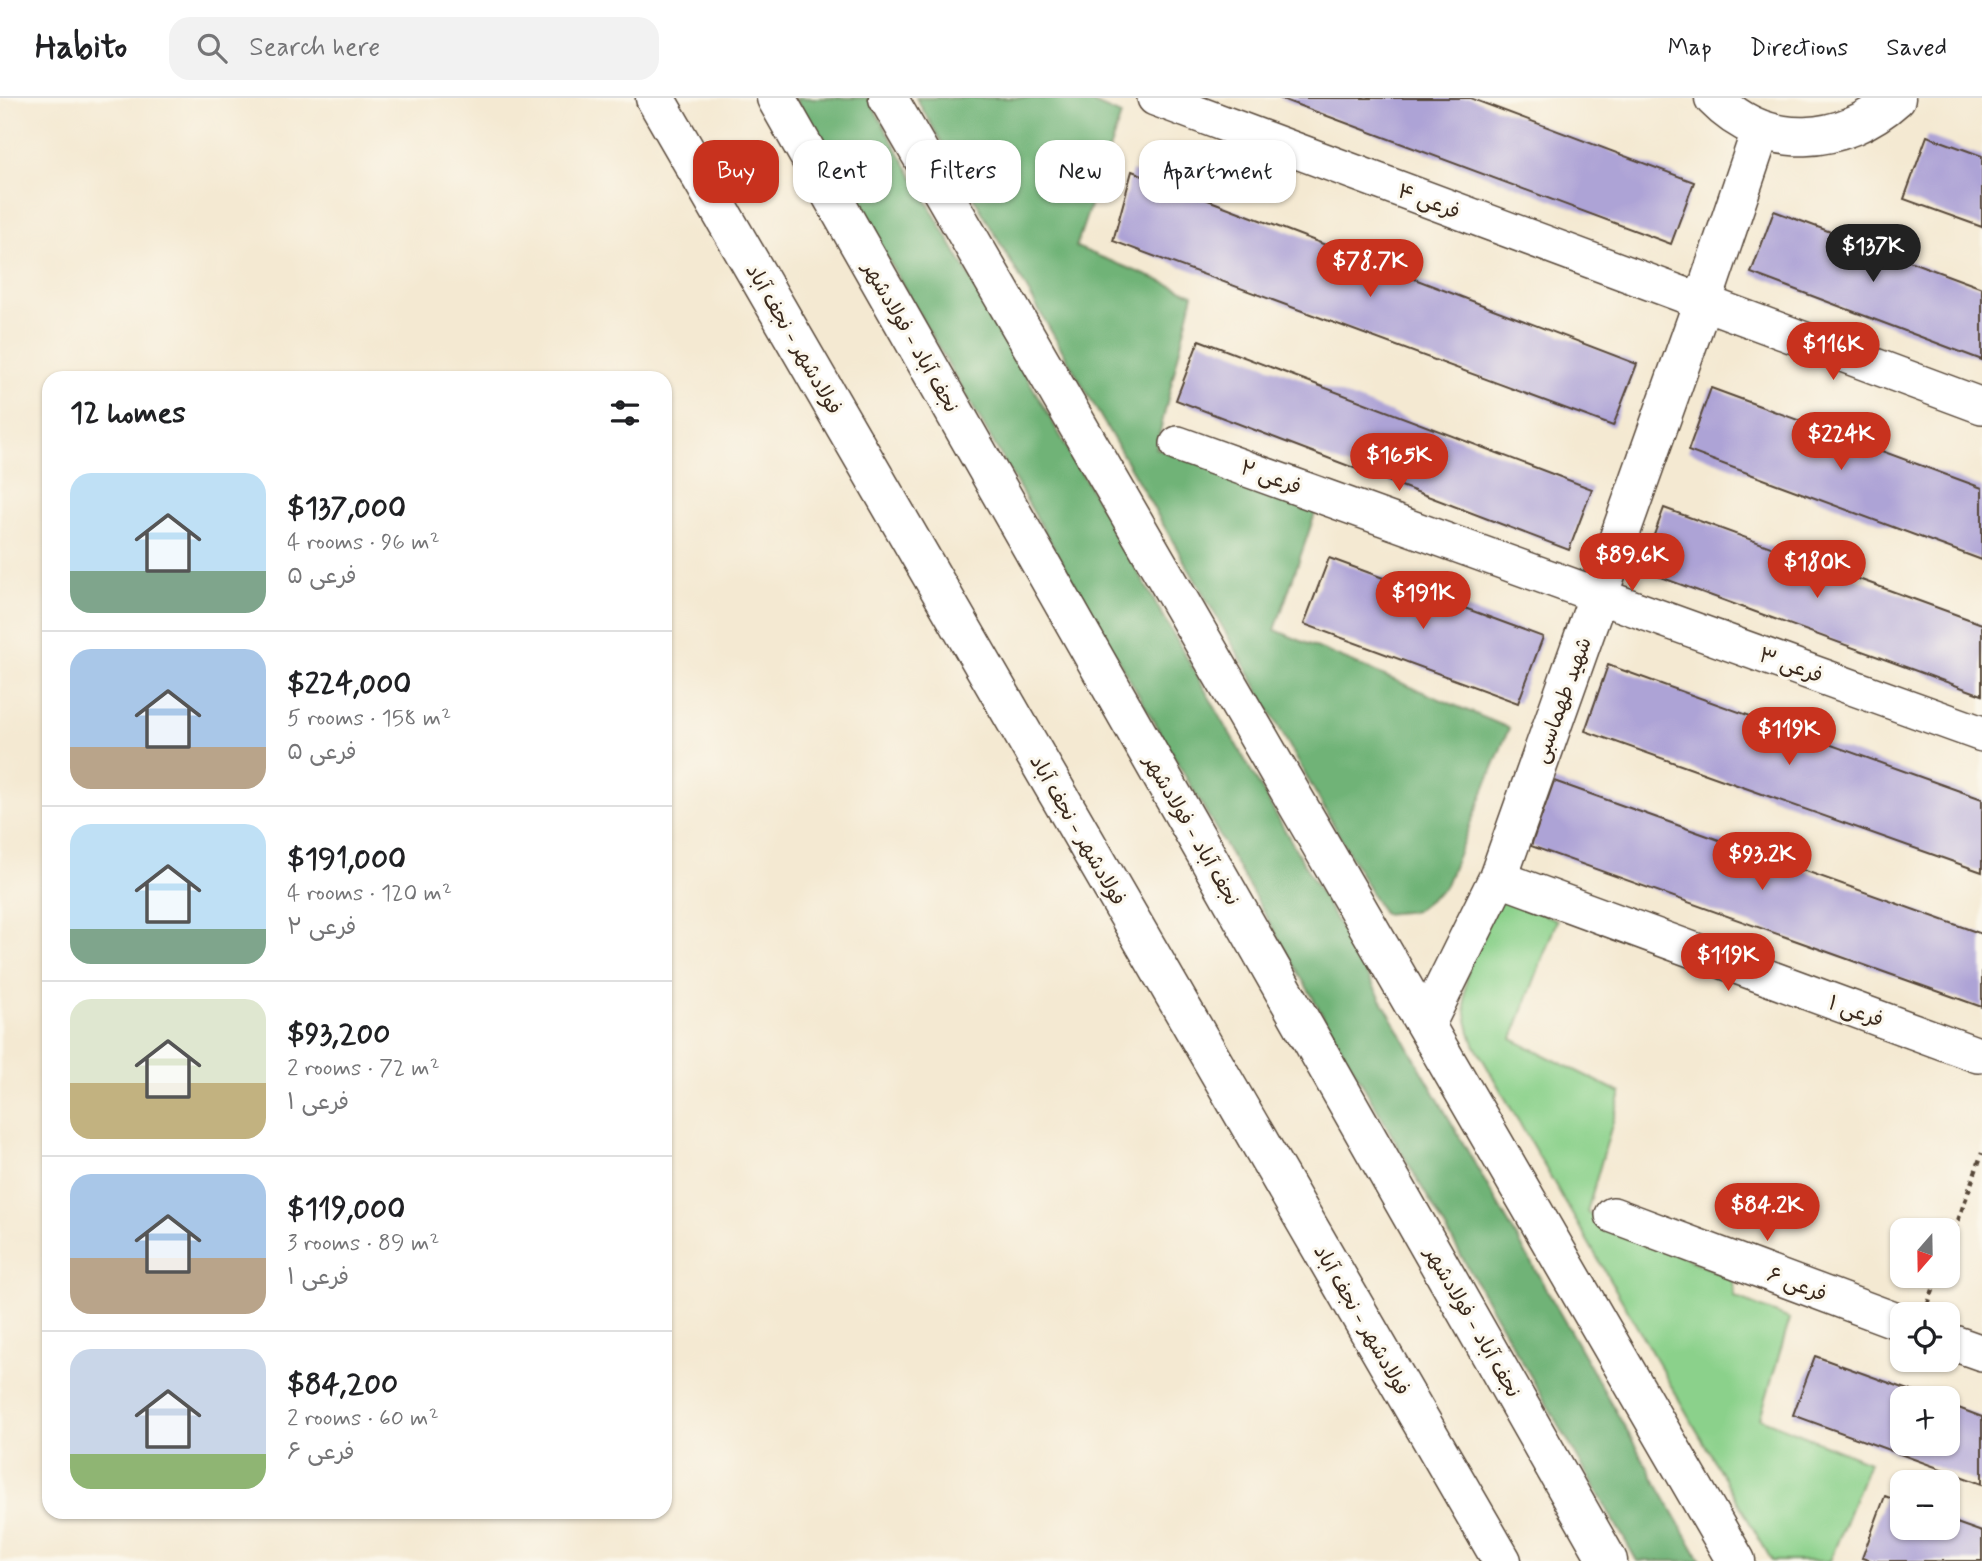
<!DOCTYPE html>
<meta charset="utf-8">
<style>
:root{--surface:#fff;--page:#f2f2f2;--text:#202124;--muted:#757577;--line:#e0e0e0;--accent:#c8321e}
body{margin:0;font-family:Mynerve,"Playpen Sans Arabic",sans-serif;background:var(--page);color:var(--text);height:100vh;display:flex;flex-direction:column;font-size:26px;white-space:nowrap}
*{box-sizing:border-box;margin:0}
p{font-size:23px;color:var(--muted)}
.icon{flex:none;width:38px;height:38px;fill:none;stroke:currentColor;stroke-width:2;stroke-linecap:round;stroke-linejoin:round}
.map{position:relative;flex:1;overflow:hidden}
.panel{position:absolute;left:42px;top:273px;width:630px;height:1148px;display:flex;flex-direction:column;background:var(--surface);border-radius:21px;box-shadow:0 2px 5px #0004}
.panel>*{flex:none}
.banner{position:absolute;left:693px;top:42px;width:665px;height:63px;display:flex;gap:14px}
.needle{width:46px;rotate:200deg}
.controls{position:absolute;left:1890px;top:1120px;display:grid;gap:14px}
.controls a{display:grid;place-items:center;width:70px;height:70px;border-radius:14px;background:var(--surface);box-shadow:0 2px 5px #0004;font-size:35px}
.price{position:absolute;translate:-50% -60px;padding:0 16px;border-radius:24px;background:var(--accent);color:#fff;font-size:23px;line-height:46px;filter:drop-shadow(0 2px 4px #0008)}
.price::after{content:'';position:absolute;left:50%;top:42px;width:21px;height:16px;margin-left:-10px;background:inherit;clip-path:polygon(0 0,100% 0,50% 100%)}
.price.selected{background:#222;color:#fff}
ul{padding:0;list-style:none}
li{display:flex;align-items:center;gap:21px;height:175px;padding:0 28px}
li+li{border-top:2px solid var(--line)}
li span{display:grid;place-items:center;flex:none;width:196px;height:140px;border-radius:21px;color:#555}
li>.icon{margin-inline-start:auto}
span .icon{width:84px;height:84px;fill:#fffc;stroke-width:1}
li b{font-size:30px}
h2{display:flex;justify-content:space-between;align-items:center;height:84px;padding:0 28px;font-size:30px}
.pill{padding:0 24px;border-radius:21px;background:var(--surface);box-shadow:0 2px 5px #0004;font-size:24px;line-height:63px}
.pill.selected{background:var(--accent);color:#fff}
header{display:flex;align-items:center;gap:42px;box-sizing:border-box;height:98px;padding:0 35px;background:var(--surface);border-bottom:2px solid var(--line)}
header strong{font-size:33px}
nav{display:flex;gap:38px;margin-inline-start:auto;font-size:24px}
.search{width:490px;height:63px;background:var(--page);display:flex;align-items:center;gap:18px;box-sizing:border-box;padding:0 24px;border-radius:21px;color:var(--muted);font-size:26px}
.map>svg:first-child{display:block}
</style>
<header>
<strong>Habito</strong>
<div class="search"><svg class="icon" aria-label="search" viewBox="0 0 24 24"><circle cx="10" cy="10" r="6"/><path d="M15 15l6 6"/></svg>Search here</div>
<nav><a>Map</a><a>Directions</a><a>Saved</a></nav>
</header>
<div class="map">
<svg width="1982" height="1463" viewBox="0 0 1982 1463">
<rect width="100%" height="100%" fill="#fbf7ec"/>
<filter id="ink" filterUnits="userSpaceOnUse"><feTurbulence type="fractalNoise" baseFrequency=".0143" numOctaves="2"/><feDisplacementMap in="SourceGraphic" scale="14" xChannelSelector="R" yChannelSelector="G"/><feConvolveMatrix kernelMatrix="1 2 1 2 8 2 1 2 1" color-interpolation-filters="sRGB"/></filter>
<filter id="wash" filterUnits="userSpaceOnUse"><feTurbulence type="fractalNoise" baseFrequency=".00686" numOctaves="4" result="noise"/><feDisplacementMap in="SourceGraphic" scale="28" xChannelSelector="R" yChannelSelector="G"/><feGaussianBlur stdDeviation="1.57" result="paint"/><feColorMatrix in="noise" values="0 0 0 0 0 0 0 0 0 0 0 0 0 0 0 0 0 1.4 0 .05"/><feComposite in="paint" operator="in"/></filter>
<g filter="url(#wash)">
<rect width="100%" height="100%" fill="#f4e9d2"/>
<!-- green -->
<path fill="#8bd18b" stroke="#637e54" stroke-width="2" d="M1499 797 1557 822 1512 941 1621 995 1587 1114 1733 1182 1734 1199 1790 1221 1760 1320 1869 1364 1830 1463H1772L1474 946C1451 886 1475 852 1499 797Z"/>
<!-- forest -->
<path fill="#70b377" stroke="#566e4a" stroke-width="2" d="M795 0H868L1701 1463H1637Z
M916 0H1082L1121 17 1076 149 1193 196 1156 350 1318 407 1275 532 1509 630 1445 789 1415 813 1383 816 1241 561Z"/>
<g id="blocks">
<!-- building -->
<path fill="#ada3d6" d="M1279 0H1470L1694 84 1671 146Z
M1927 38 1982 58V129L1904 101Z
M1132 73 1637 266 1613 328 1113 143Z
M1774 113 1982 190V262L1751 175Z
M1199 242 1592 391 1569 452 1176 302Z
M1711 290 1982 390V462L1688 353Z
M1664 410 1982 526V597L1641 472Z
M1329 460 1543 539 1518 605 1304 526Z
M1608 567 1982 701V774L1585 633Z
M1554 683 1982 836V909L1531 748Z
M1815 1258 1931 1300H1902V1346H1948V1306L1982 1319V1386L1793 1317Z
M1885 1398 1902 1405V1430H1948V1422L1982 1434V1463H1872L1862 1460Z"/>
</g>
</g>
<g filter="url(#ink)">
<use href="#blocks" fill-opacity="0" stroke="#574739" stroke-width="2"/>
<g fill="none" stroke-linecap="round" stroke-linejoin="round">
<!-- minor casing -->
<g stroke="#574739" stroke-width="38">
<path id="minor" d="M1155 0 1982 308
M1178 346 1982 636
M1498 780 1978 957
M1613 1117 1902 1225
M1948 1243 1982 1255"/>
</g>
<!-- tertiary casing -->
<g stroke="#574739" stroke-width="41">
<path id="tertiary" d="M888 0 1736 1463
M1714 0C1766 54 1843 48 1896 0
M1426 926 1498 780 1702 206 1761 32"/>
</g>
<!-- trunk casing -->
<g stroke="#574739" stroke-width="41">
<path id="trunk" d="M655 0 1502 1463
M776 0 1608 1463"/>
</g>
<!-- path -->
<path stroke="#574739" stroke-width="4.5" stroke-dasharray="5 5" stroke-linecap="butt" d="M1948 1151 1982 1055
M1928 1206 1938 1178"/>
<!-- minor -->
<use href="#minor" stroke="#fff" stroke-width="35"/>
<!-- tertiary -->
<use href="#tertiary" stroke="#fff" stroke-width="38"/>
<!-- trunk -->
<use href="#trunk" stroke="#fff" stroke-width="38"/>
</g>
</g>
<g text-anchor="middle" stroke-width="6" stroke-linejoin="round" paint-order="stroke">
<!-- street labels -->
<g font-size="21" fill="#3b2a1e" stroke="#fbf7ec">
<text transform="translate(1429 103) rotate(21)" y="7">فرعی ۴</text>
<text transform="translate(911 239) rotate(60)" y="7">نجف آباد - فولادشهر</text>
<text transform="translate(794 241) rotate(60)" y="7">فولادشهر - نجف آباد</text>
<text transform="translate(1271 379) rotate(20)" y="7">فرعی ۲</text>
<text transform="translate(1791 567) rotate(20)" y="7">فرعی ۳</text>
<text transform="translate(1562 602) rotate(-70)" y="7">شهید طهماسبی</text>
<text transform="translate(1078 732) rotate(60)" y="7">فولادشهر - نجف آباد</text>
<text transform="translate(1192 732) rotate(60)" y="7">نجف آباد - فولادشهر</text>
<text transform="translate(1856 913) rotate(20)" y="7">فرعی ۱</text>
<text transform="translate(1797 1186) rotate(21)" y="7">فرعی ۶</text>
<text transform="translate(1362 1222) rotate(60)" y="7">فولادشهر - نجف آباد</text>
<text transform="translate(1473 1224) rotate(60)" y="7">نجف آباد - فولادشهر</text>
</g>
</g>
</svg>
<div class="controls">
<a><svg class="needle" viewBox="-14 -14 28 28"><path d="M0-13l5 13h-10z" fill="#e53935"/><path d="M0 13l5-13h-10z" fill="#757577"/></svg></a>
<a><svg class="icon" aria-label="locate" viewBox="0 0 24 24"><circle cx="12" cy="12" r="6"/><path d="M12 2v4M12 18v4M2 12h4M18 12h4"/></svg></a>
<a>+</a>
<a>−</a>
</div>
<b class="price selected" style="left:1873px;top:186px">$137K</b>
<b class="price" style="left:1370px;top:201px">$78.7K</b>
<b class="price" style="left:1833px;top:284px">$116K</b>
<b class="price" style="left:1841px;top:374px">$224K</b>
<b class="price" style="left:1399px;top:395px">$165K</b>
<b class="price" style="left:1632px;top:495px">$89.6K</b>
<b class="price" style="left:1817px;top:502px">$180K</b>
<b class="price" style="left:1423px;top:533px">$191K</b>
<b class="price" style="left:1789px;top:669px">$119K</b>
<b class="price" style="left:1762px;top:794px">$93.2K</b>
<b class="price" style="left:1728px;top:895px">$119K</b>
<b class="price" style="left:1767px;top:1145px">$84.2K</b>
<div class="banner">
<a class="pill selected">Buy</a>
<a class="pill">Rent</a>
<a class="pill">Filters</a>
<a class="pill">New</a>
<a class="pill">Apartment</a>
</div>
<section class="panel">
<h2>12 homes<svg class="icon" aria-label="filters" viewBox="0 0 24 24"><path d="M4 7h16M4 17h16"/><circle cx="9" cy="7" r="2"/><circle cx="15" cy="17" r="2"/></svg></h2>
<ul>
<li><span style="background:linear-gradient(#bfe0f5 70%,#7fa58c 0)"><svg class="icon" aria-label="home" viewBox="0 0 24 24"><path d="M3 11l9-7 9 7M6 9v11h12V9"/></svg></span><div><b>$137,000</b><p>4 rooms · 96 m²</p><p>فرعی ۵</p></div></li>
<li><span style="background:linear-gradient(#a9c7e8 70%,#b9a48a 0)"><svg class="icon" aria-label="home" viewBox="0 0 24 24"><path d="M3 11l9-7 9 7M6 9v11h12V9"/></svg></span><div><b>$224,000</b><p>5 rooms · 158 m²</p><p>فرعی ۵</p></div></li>
<li><span style="background:linear-gradient(#bfe0f5 75%,#7fa58c 0)"><svg class="icon" aria-label="home" viewBox="0 0 24 24"><path d="M3 11l9-7 9 7M6 9v11h12V9"/></svg></span><div><b>$191,000</b><p>4 rooms · 120 m²</p><p>فرعی ۲</p></div></li>
<li><span style="background:linear-gradient(#dfe7d0 60%,#c2b280 0)"><svg class="icon" aria-label="home" viewBox="0 0 24 24"><path d="M3 11l9-7 9 7M6 9v11h12V9"/></svg></span><div><b>$93,200</b><p>2 rooms · 72 m²</p><p>فرعی ۱</p></div></li>
<li><span style="background:linear-gradient(#a9c7e8 60%,#b9a48a 0)"><svg class="icon" aria-label="home" viewBox="0 0 24 24"><path d="M3 11l9-7 9 7M6 9v11h12V9"/></svg></span><div><b>$119,000</b><p>3 rooms · 89 m²</p><p>فرعی ۱</p></div></li>
<li><span style="background:linear-gradient(#c9d6e8 75%,#8fb573 0)"><svg class="icon" aria-label="home" viewBox="0 0 24 24"><path d="M3 11l9-7 9 7M6 9v11h12V9"/></svg></span><div><b>$84,200</b><p>2 rooms · 60 m²</p><p>فرعی ۶</p></div></li>
</ul>
</section>
</div>
